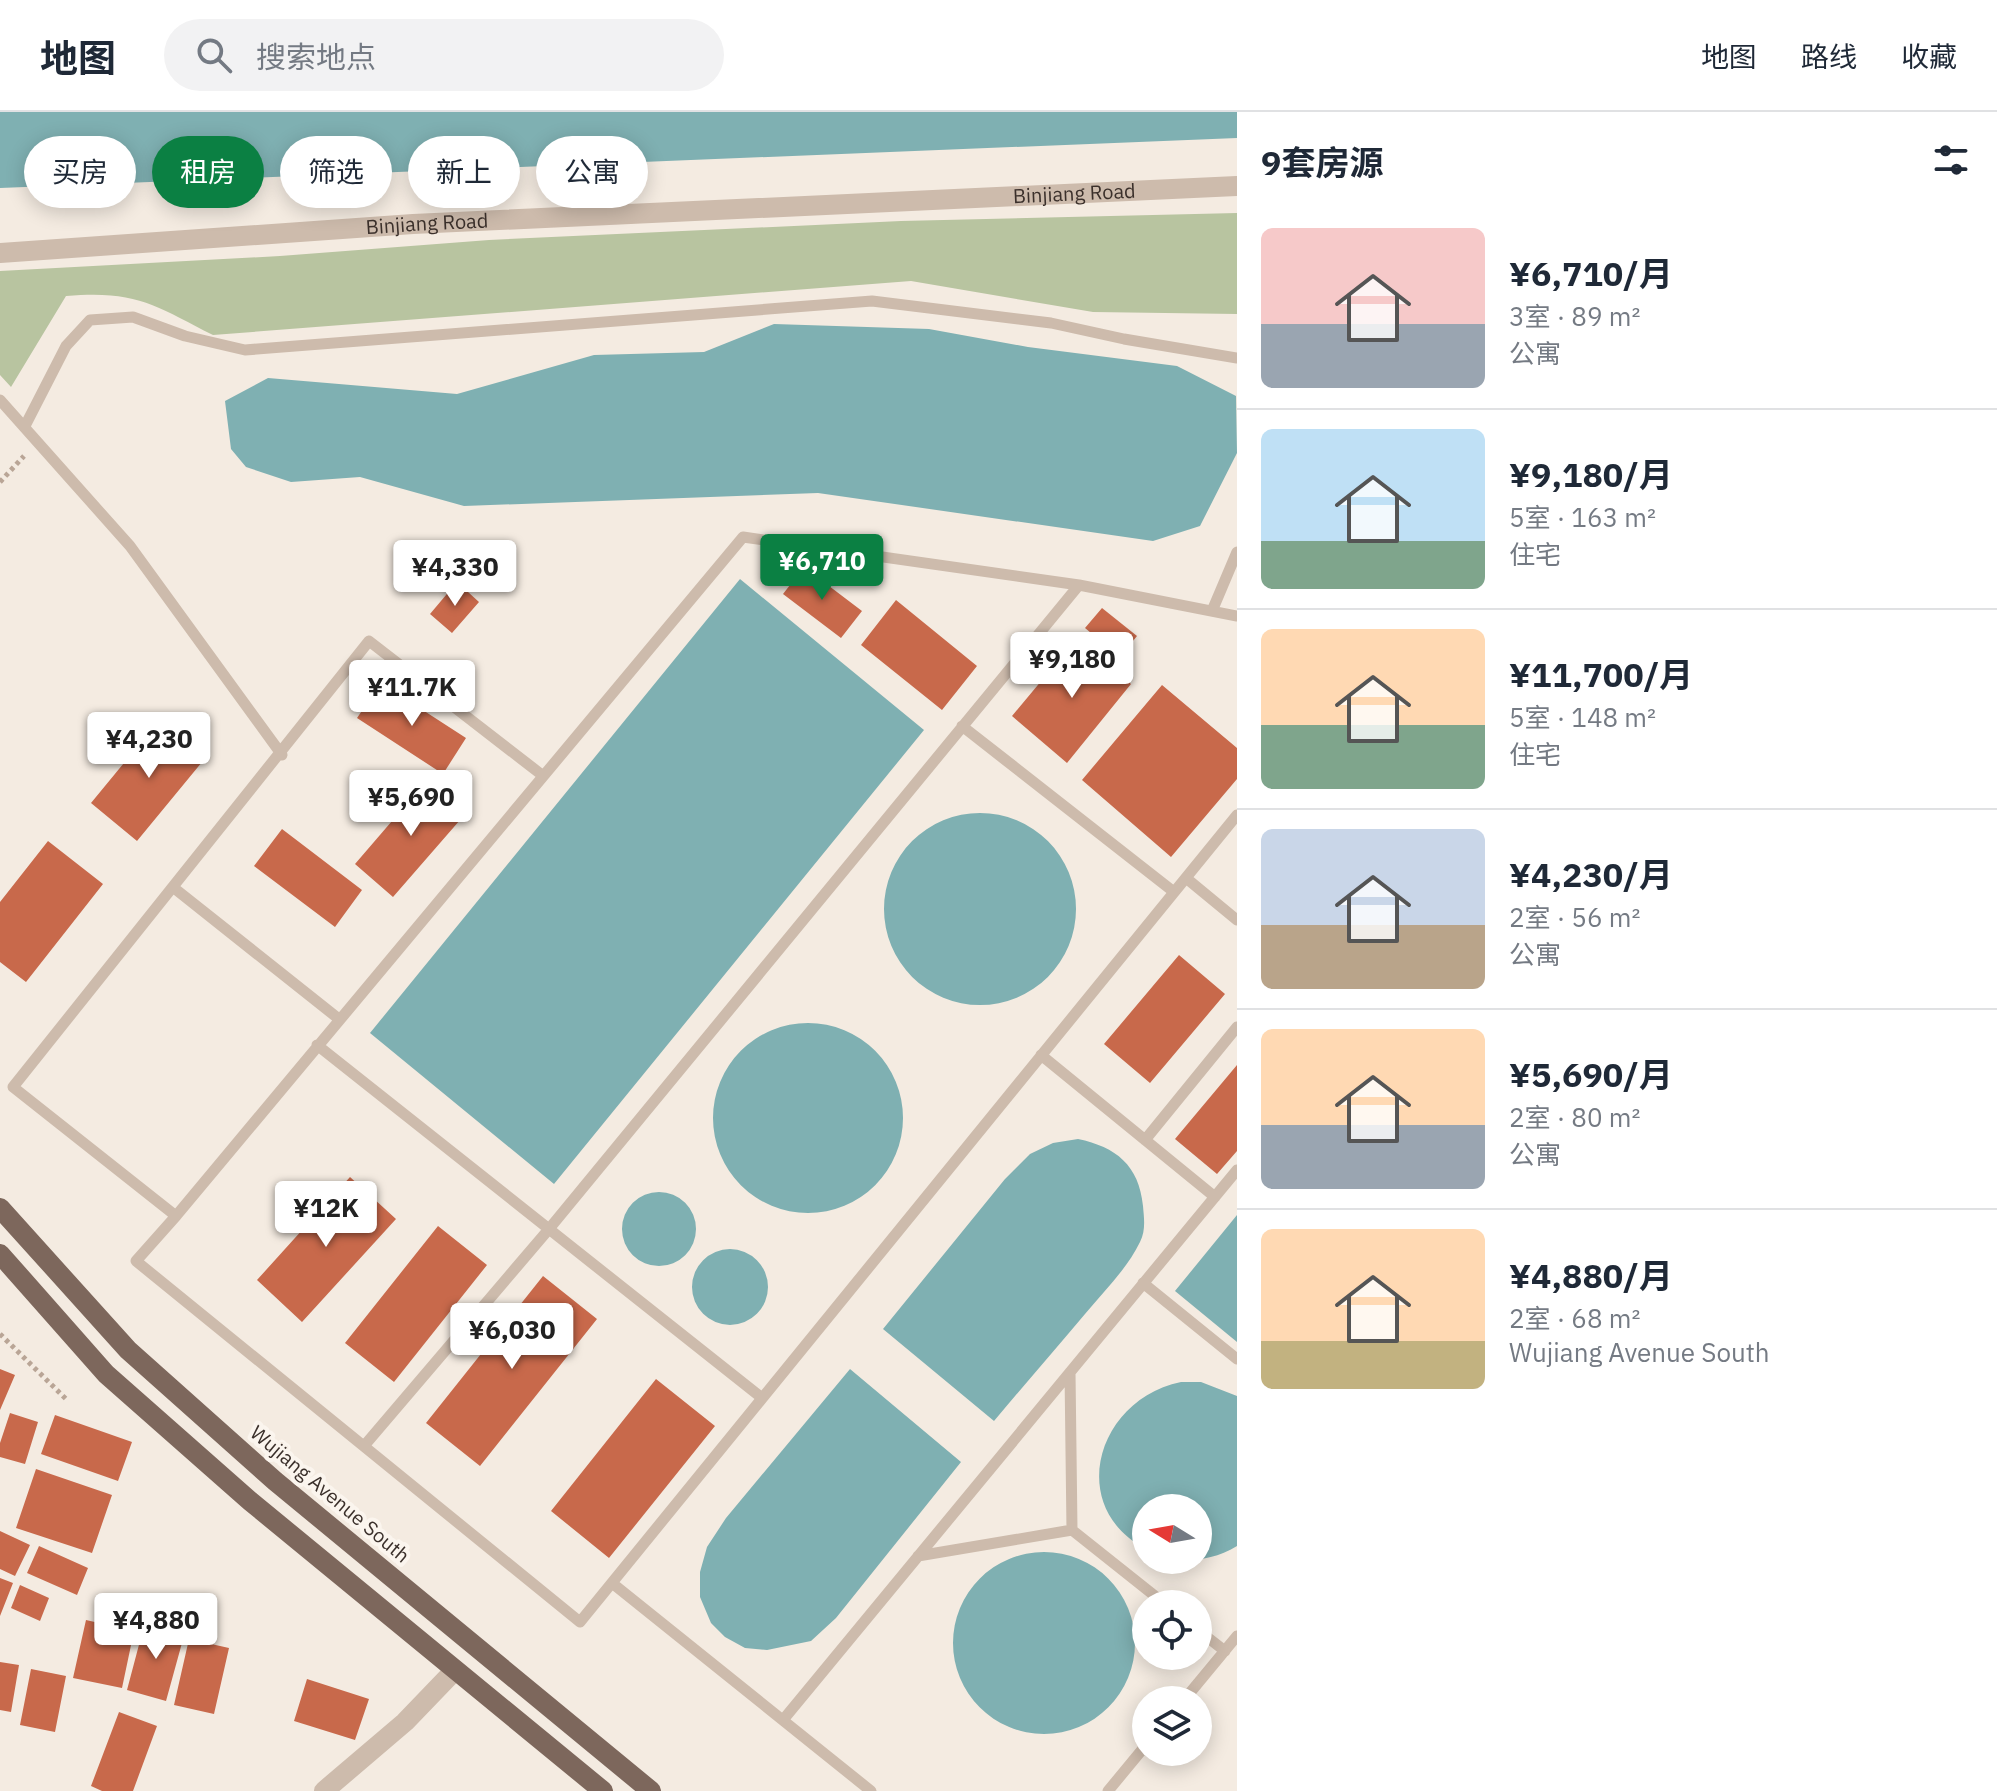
<!DOCTYPE html>
<html lang="zh">
<meta charset="utf-8">
<style>
:root{--surface:#fff;--page:#f2f2f3;--text:#1f2937;--muted:#747a83;--line:#e0e1e3;--accent:#0b8043}
body{margin:0;font-family:"IBM Plex Sans","Noto Sans SC",sans-serif;background:var(--page);color:var(--text);height:100vh;display:flex;flex-direction:column;font-size:30px;white-space:nowrap}
*{box-sizing:border-box;margin:0}
p{font-size:26px;color:var(--muted)}
.icon{flex:none;width:44px;height:44px;fill:none;stroke:currentColor;stroke-width:2;stroke-linecap:round;stroke-linejoin:round}
.map{position:relative;flex:1;overflow:hidden}
.drawer{display:flex;flex-direction:column;background:var(--surface);width:760px}
.drawer>*{flex:none}
.guide{position:absolute;left:24px;top:24px;width:760px;height:72px;display:flex;gap:16px}
.needle{width:52px;rotate:281deg}
.buttons{position:absolute;left:1132px;top:1382px;display:grid;gap:16px}
.buttons a{display:grid;place-items:center;width:80px;height:80px;border-radius:50%;background:var(--surface);box-shadow:0 4px 20px #0003;font-size:40px}
.price{position:absolute;translate:-50% -68px;padding:0 18px;border-radius:8px;background:#fff;color:#222;font-size:26px;line-height:52px;filter:drop-shadow(0 2px 4px #0008)}
.price::after{content:'';position:absolute;left:50%;top:48px;width:24px;height:18px;margin-left:-12px;background:inherit;clip-path:polygon(0 0,100% 0,50% 100%)}
.price.on{background:var(--accent);color:#fff}
ul{padding:0;list-style:none}
li{display:flex;align-items:center;gap:24px;height:200px;padding:0 24px}
li+li{border-top:2px solid var(--line)}
li span{display:grid;place-items:center;flex:none;width:224px;height:160px;border-radius:12px;color:#555}
li>.icon{margin-inline-start:auto}
span .icon{width:96px;height:96px;fill:#fffc;stroke-width:1}
li b{font-size:34px}
h2{display:flex;justify-content:space-between;align-items:center;height:96px;padding:0 24px;font-size:34px}
.tag{padding:0 28px;border-radius:36px;background:var(--surface);box-shadow:0 4px 20px #0003;font-size:28px;line-height:72px}
.tag.on{background:var(--accent);color:#fff}
header{display:flex;align-items:center;gap:48px;box-sizing:border-box;height:112px;padding:0 40px;background:var(--surface);border-bottom:2px solid var(--line)}
header strong{font-size:38px}
nav{display:flex;gap:44px;margin-inline-start:auto;font-size:28px}
.search{width:560px;height:72px;background:var(--page);display:flex;align-items:center;gap:20px;box-sizing:border-box;padding:0 28px;border-radius:44px;color:var(--muted);font-size:30px}
main{display:flex;flex:1;min-height:0}
.map>svg:first-child{display:block}
</style>
<header>
<strong>地图</strong>
<div class="search"><svg class="icon" aria-label="search" viewBox="0 0 24 24"><circle cx="10" cy="10" r="6"/><path d="M15 15l6 6"/></svg>搜索地点</div>
<nav><a>地图</a><a>路线</a><a>收藏</a></nav>
</header>
<main>
<div class="map">
<svg width="1237" height="1679" viewBox="0 0 1237 1679">
<rect width="100%" height="100%" fill="#f4ebe1"/>
<!-- green -->
<path fill="#b8c4a0" d="M1237 101V202L1093 200 911 169 213 223C154 193 136 178 66 184L11 275 0 263V159L280 144 489 128 901 109Z"/>
<!-- water -->
<path fill="#7fb0b2" d="M0 0H1237V26L0 76Z
M774 212 929 217 1028 235 1177 254 1236 284 1237 341 1200 414 1153 429 818 381 464 394 360 365 291 370 246 355 231 337 225 289 268 266 457 282 594 243 704 240Z
M740 467 924 618 554 1072 370 921Z
M884 797a96 96 0 1 1 192 0a96 96 0 1 1-192 0Z
M713 1006a95 95 0 1 1 190 0a95 95 0 1 1-190 0Z
M1078 1027C1116 1035 1139 1053 1143 1094 1144 1106 1146 1118 1140 1130 1127 1157 1104 1179 1085 1202 1055 1238 1024 1273 994 1309L883 1217 1005 1067 1030 1042 1053 1031Z
M622 1117a37 37 0 1 1 74 0a37 37 0 1 1-74 0Z
M1237 1103V1230L1175 1179Z
M692 1175a38 38 0 1 1 76 0a38 38 0 1 1-76 0Z
M850 1257 961 1350 836 1506 811 1529 767 1538 745 1536 725 1525 711 1511 700 1485V1460L707 1435 726 1406Z
M1181 1270H1201L1237 1284V1434C1217 1446 1198 1449 1176 1448H1198V1396H1146V1437C1065 1395 1097 1287 1181 1270Z
M953 1531a91 91 0 1 1 182 0a91 91 0 1 1-182 0Z"/>
<!-- building -->
<path fill="#c8694b" d="M804 455 862 499 841 526 783 482Z
M457 470 479 490 452 521 430 502Z
M896 488 977 554 942 598 861 533Z
M1102 496 1137 524 1120 545 1085 516Z
M1077 526 1131 572 1067 651 1012 604Z
M381 571 466 626 443 662 357 606Z
M1162 573 1237 636V667L1171 745 1082 668Z
M161 606 207 644 137 729 91 691Z
M429 666 467 700 393 785 355 752Z
M282 717 362 778 335 815 254 754Z
M48 729 103 772 26 870 0 850V790Z
M1179 843 1225 882 1150 971 1104 932Z
M1237 953V1039L1217 1062 1175 1027Z
M350 1065 396 1107 302 1210 257 1168Z
M438 1114 487 1153 394 1270 345 1231Z
M543 1164 597 1207 480 1354 426 1311Z
M0 1257 15 1263 0 1298Z
M656 1267 715 1314 609 1446 551 1399Z
M10 1301 38 1310 25 1352 0 1345V1331Z
M55 1303 132 1330 118 1369 41 1342Z
M36 1357 112 1383 92 1441 16 1416Z
M0 1419 30 1433 15 1464 0 1457Z
M39 1434 88 1456 77 1483 27 1461Z
M0 1466 13 1471 0 1504Z
M20 1473 49 1486 40 1509 11 1496Z
M86 1508 134 1519 122 1576 73 1566Z
M145 1510 185 1520 166 1589 127 1578Z
M189 1527 229 1536 214 1602 174 1593Z
M0 1550 19 1553 11 1600 0 1598Z
M31 1557 66 1564 55 1620 20 1613Z
M307 1567 369 1587 355 1628 294 1609Z
M119 1600 157 1614 133 1679H102L91 1674Z"/>
<g fill="none" stroke-linecap="round" stroke-linejoin="round">
<!-- path -->
<path stroke="#b9a596" stroke-width="5" stroke-dasharray="4 4" stroke-linecap="butt" d="M0 370 24 344
M0 1222 67 1288"/>
<!-- service -->
<path stroke="#cdbbac" stroke-width="11" d="M0 288 130 434 282 643
M25 314 66 234 90 208 133 205 185 224 245 238 872 189 1051 211 1124 227 1237 246
M1212 499 1237 440
M962 614 1174 780
M542 663 369 529 13 975 176 1104 136 1149 580 1510 1237 703
M1186 766 1237 808
M174 776 339 907
M317 933 762 1286
M1041 943 1215 1085
M1145 1028 1237 915
M176 1104 743 425 1079 473 1237 504
M1143 1171 1237 1247
M364 1334 549 1117 1079 473
M1072 1418 1165 1492
M918 1444 1072 1418 1070 1260
M612 1471 871 1679
M1198 1518 1225 1539
M1184 1588 1237 1524
M783 1608 1237 1058
M1108 1679 1146 1633"/>
<!-- minor -->
<path stroke="#cdbbac" stroke-width="20" d="M324 1679 405 1610 455 1558"/>
<!-- tertiary -->
<path stroke="#cdbbac" stroke-width="20" id="s1" d="M0 141 413 112 1237 74"/>
<!-- primary -->
<path stroke="#7d675c" stroke-width="20" d="M0 1096 128 1238 275 1369 651 1679
M0 1142 106 1262 250 1389 603 1679"/>
</g>
<g text-anchor="middle" stroke-width="8" stroke-linejoin="round" paint-order="stroke">
<!-- street labels -->
<g font-size="20" fill="#3b302b" stroke="#fbf5ee">
<text dy="7" stroke="none"><textPath href="#s1" startOffset="1076">Binjiang Road</textPath></text>
<text dy="7" stroke="none"><textPath href="#s1" startOffset="428">Binjiang Road</textPath></text>
<text transform="translate(330 1382) rotate(40)" y="7">Wujiang Avenue South</text>
</g>
</g>
</svg>
<div class="buttons">
<a><svg class="needle" viewBox="-14 -14 28 28"><path d="M0-13l5 13h-10z" fill="#e53935"/><path d="M0 13l5-13h-10z" fill="#747a83"/></svg></a>
<a><svg class="icon" aria-label="locate" viewBox="0 0 24 24"><circle cx="12" cy="12" r="6"/><path d="M12 2v4M12 18v4M2 12h4M18 12h4"/></svg></a>
<a><svg class="icon" aria-label="layers" viewBox="0 0 24 24"><path d="M12 4l9 5-9 5-9-5zM3 14l9 5 9-5"/></svg></a>
</div>
<b class="price on" style="left:822px;top:490px">¥6,710</b>
<b class="price" style="left:455px;top:496px">¥4,330</b>
<b class="price" style="left:1072px;top:588px">¥9,180</b>
<b class="price" style="left:412px;top:616px">¥11.7K</b>
<b class="price" style="left:149px;top:668px">¥4,230</b>
<b class="price" style="left:411px;top:726px">¥5,690</b>
<b class="price" style="left:326px;top:1137px">¥12K</b>
<b class="price" style="left:512px;top:1259px">¥6,030</b>
<b class="price" style="left:156px;top:1549px">¥4,880</b>
<div class="guide">
<a class="tag">买房</a>
<a class="tag on">租房</a>
<a class="tag">筛选</a>
<a class="tag">新上</a>
<a class="tag">公寓</a>
</div>
</div>
<section class="drawer">
<h2>9套房源<svg class="icon" aria-label="filters" viewBox="0 0 24 24"><path d="M4 7h16M4 17h16"/><circle cx="9" cy="7" r="2"/><circle cx="15" cy="17" r="2"/></svg></h2>
<ul>
<li><span style="background:linear-gradient(#f6c9c9 60%,#9aa5b1 0)"><svg class="icon" aria-label="home" viewBox="0 0 24 24"><path d="M3 11l9-7 9 7M6 9v11h12V9"/></svg></span><div><b>¥6,710/月</b><p>3室 · 89 m²</p><p>公寓</p></div></li>
<li><span style="background:linear-gradient(#bfe0f5 70%,#7fa58c 0)"><svg class="icon" aria-label="home" viewBox="0 0 24 24"><path d="M3 11l9-7 9 7M6 9v11h12V9"/></svg></span><div><b>¥9,180/月</b><p>5室 · 163 m²</p><p>住宅</p></div></li>
<li><span style="background:linear-gradient(#ffd9b3 60%,#7fa58c 0)"><svg class="icon" aria-label="home" viewBox="0 0 24 24"><path d="M3 11l9-7 9 7M6 9v11h12V9"/></svg></span><div><b>¥11,700/月</b><p>5室 · 148 m²</p><p>住宅</p></div></li>
<li><span style="background:linear-gradient(#c9d6e8 60%,#b9a48a 0)"><svg class="icon" aria-label="home" viewBox="0 0 24 24"><path d="M3 11l9-7 9 7M6 9v11h12V9"/></svg></span><div><b>¥4,230/月</b><p>2室 · 56 m²</p><p>公寓</p></div></li>
<li><span style="background:linear-gradient(#ffd9b3 60%,#9aa5b1 0)"><svg class="icon" aria-label="home" viewBox="0 0 24 24"><path d="M3 11l9-7 9 7M6 9v11h12V9"/></svg></span><div><b>¥5,690/月</b><p>2室 · 80 m²</p><p>公寓</p></div></li>
<li><span style="background:linear-gradient(#ffd9b3 70%,#c2b280 0)"><svg class="icon" aria-label="home" viewBox="0 0 24 24"><path d="M3 11l9-7 9 7M6 9v11h12V9"/></svg></span><div><b>¥4,880/月</b><p>2室 · 68 m²</p><p>Wujiang Avenue South</p></div></li>
</ul>
</section>
</main>
